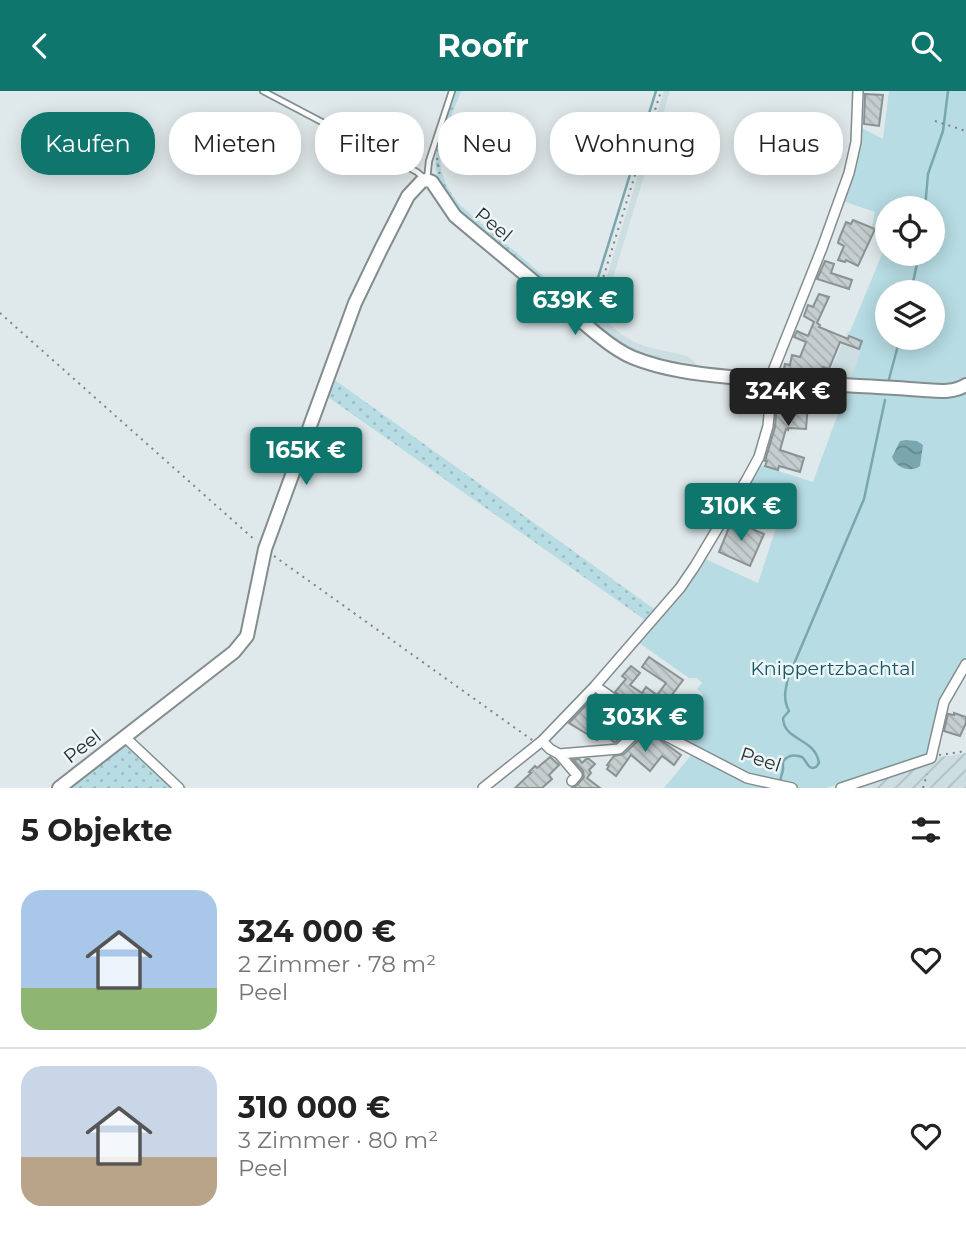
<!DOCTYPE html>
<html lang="de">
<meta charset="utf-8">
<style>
:root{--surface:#fff;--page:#f2f2f2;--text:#222;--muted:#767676;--line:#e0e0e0;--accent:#0f766e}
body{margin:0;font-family:Montserrat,sans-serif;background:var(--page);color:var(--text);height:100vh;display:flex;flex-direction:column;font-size:26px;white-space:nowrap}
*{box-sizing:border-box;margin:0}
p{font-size:23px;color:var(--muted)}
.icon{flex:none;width:38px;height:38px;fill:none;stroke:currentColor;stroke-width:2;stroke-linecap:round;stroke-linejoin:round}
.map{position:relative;height:697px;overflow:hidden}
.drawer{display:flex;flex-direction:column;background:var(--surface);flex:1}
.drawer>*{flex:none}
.hud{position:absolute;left:21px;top:21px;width:924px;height:63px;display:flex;gap:14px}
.tools{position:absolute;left:875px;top:105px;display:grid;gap:14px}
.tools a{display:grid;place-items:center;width:70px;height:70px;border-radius:50%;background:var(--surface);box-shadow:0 4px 18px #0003;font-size:35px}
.price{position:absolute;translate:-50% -60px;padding:0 16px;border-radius:7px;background:var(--accent);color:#fff;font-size:23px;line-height:46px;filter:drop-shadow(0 2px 4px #0008)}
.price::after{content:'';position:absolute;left:50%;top:42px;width:21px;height:16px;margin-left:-10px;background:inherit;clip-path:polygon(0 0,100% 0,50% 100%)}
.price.on{background:#222;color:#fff}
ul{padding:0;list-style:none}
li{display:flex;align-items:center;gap:21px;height:175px;padding:0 21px}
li+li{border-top:2px solid var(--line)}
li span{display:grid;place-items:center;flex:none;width:196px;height:140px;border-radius:21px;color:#555}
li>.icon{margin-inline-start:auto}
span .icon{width:84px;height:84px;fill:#fffc;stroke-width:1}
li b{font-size:30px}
h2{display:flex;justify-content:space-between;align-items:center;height:84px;padding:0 21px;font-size:30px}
.tag{padding:0 24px;border-radius:28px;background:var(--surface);box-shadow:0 4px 18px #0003;font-size:24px;line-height:63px}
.tag.on{background:var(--accent);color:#fff}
header{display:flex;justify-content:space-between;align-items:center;height:91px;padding:0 21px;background:var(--accent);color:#fff;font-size:32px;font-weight:700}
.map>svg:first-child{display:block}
</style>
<header><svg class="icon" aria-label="back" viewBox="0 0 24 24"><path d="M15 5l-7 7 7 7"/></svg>Roofr<svg class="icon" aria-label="search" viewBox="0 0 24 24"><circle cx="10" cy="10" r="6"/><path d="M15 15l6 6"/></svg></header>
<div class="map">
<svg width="966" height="697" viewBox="0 0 966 697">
<defs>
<pattern id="industrial-furrows" width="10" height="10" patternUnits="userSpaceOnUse" patternTransform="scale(1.75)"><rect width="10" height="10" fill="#ccdee1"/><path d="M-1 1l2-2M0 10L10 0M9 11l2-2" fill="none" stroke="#afbfc1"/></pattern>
<pattern id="grass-dots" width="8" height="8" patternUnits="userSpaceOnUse" patternTransform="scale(1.75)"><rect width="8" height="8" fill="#b7dce3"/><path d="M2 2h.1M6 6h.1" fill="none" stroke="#9ebdc3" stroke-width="1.8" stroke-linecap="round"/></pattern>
<pattern id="water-waves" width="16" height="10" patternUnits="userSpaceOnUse" patternTransform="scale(1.75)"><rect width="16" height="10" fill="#7aa7af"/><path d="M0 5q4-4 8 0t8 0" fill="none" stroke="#64888f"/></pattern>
<pattern id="building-back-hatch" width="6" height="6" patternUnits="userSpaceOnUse" patternTransform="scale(1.75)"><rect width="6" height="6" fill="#c5cdcf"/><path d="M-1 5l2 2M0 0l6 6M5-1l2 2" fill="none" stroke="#a9b0b2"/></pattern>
</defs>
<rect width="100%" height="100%" fill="#dfe8ea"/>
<!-- built -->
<path fill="#ccdee1" d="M664 0H670L615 180 611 193V207L606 230 621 243 634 251 647 256 687 265 698 274 663 268 641 262 609 242 594 228Z
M848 240 872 248 863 289H826Z"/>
<!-- industrial -->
<path fill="url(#industrial-furrows)" d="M966 662V697H853L925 672 939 666Z"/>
<!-- grass -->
<path fill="url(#grass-dots)" d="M456 0H461C453 22 435 58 442 81 445 95 453 105 461 115 487 138 514 159 540 182 562 200 630 268 657 264L663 268 681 272 764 284 676 274 638 264 611 249 457 120C453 114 448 108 444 102 424 69 445 32 456 0Z
M332 287 657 520 648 531 325 304Z
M128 649 179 697H66Z"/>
<!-- park -->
<path fill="#b7dce3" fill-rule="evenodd" d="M889 0H966V568L942 610 928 663 925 665 826 697H664L693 662 672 644 686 622 690 624 703 603 697 598 702 592 697 587H689L638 551 703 467 758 492 776 437 733 418 760 374 813 391 861 260 848 252 847 248 887 151V163H933V117H887V143L872 136 875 121 843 110C852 86 860 62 860 36L883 48ZM887 201H933V247H887Z"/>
<!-- water -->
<path fill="url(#water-waves)" d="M906 349 917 350 923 354 920 375C911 382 896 377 892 366L900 350Z"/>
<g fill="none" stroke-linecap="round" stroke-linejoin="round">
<!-- stream -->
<path stroke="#7aa7af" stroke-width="2.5" d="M925 117 928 83 943 40 948 0
M911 201 919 163
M587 222 656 0
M889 288 900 247
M780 690 783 679V671C787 664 795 663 802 666 807 670 808 680 816 676L819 672C815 646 784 651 783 627L789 620C783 608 785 600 788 587L864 408 885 309"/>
</g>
<!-- building -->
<path fill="url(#building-back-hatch)" stroke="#8a9394" stroke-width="2" d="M865 3 883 4 879 35 864 33Z
M853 129 875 138 858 175 846 169 845 171 838 169 844 155 838 152 839 148 846 131 851 133Z
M825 170 834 173 831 182 852 189 849 198 817 188Z
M819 203 829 206 817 232 820 234 819 236 848 248 849 245 862 250 859 258 840 251 829 278 823 276 820 284 783 282 785 273 790 274 792 264 800 266 806 251 794 246 797 240 808 245 814 231 804 225 808 214 813 216Z
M778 299 809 301 806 338 788 337V339L786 338 780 359 804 367 800 381 779 375 778 379 765 375 767 370H765L775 336Z
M732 429 764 443 750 475 719 461Z
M649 566 683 589 657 624 672 635 669 638 615 601 626 588 622 585 631 575 640 582 630 594 642 602 646 596 657 604 666 592 642 576Z
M602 608 610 614 608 616 610 618 604 624 624 643 616 651H614L604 644 597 649 569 632 589 611 594 615Z
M954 622 966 626V632L960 645 944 640 948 623 954 624Z
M648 640 681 664 674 674 662 665 650 680 631 664 616 685 607 678 609 675 607 674 614 665 624 663Z
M550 666 559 674 549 684 552 688 542 697H515L531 682 529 681 535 675 537 677Z
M579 668 582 672 586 668H589L595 673 589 679 591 682 587 687 600 697H572L577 694 584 686 583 680 573 669Z"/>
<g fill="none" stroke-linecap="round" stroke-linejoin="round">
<!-- lane casing -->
<g stroke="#848d8e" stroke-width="8">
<path id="lane" d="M263 0 417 81 424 87
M427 88 429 70 452 0"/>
</g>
<!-- street casing -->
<g stroke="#848d8e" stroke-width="12">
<path id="street" d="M595 595 668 646 747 687 792 697
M128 644V649L179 697
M542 650 550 658 559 663 577 684 572 690
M559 663 619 658 647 631
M483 697 542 650 595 595 680 497 695 475 747 388 759 366 768 335 771 302V285L822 157 849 82 856 51 858 0
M841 697 931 667 944 611 966 573"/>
</g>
<!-- secondary casing -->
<g stroke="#848d8e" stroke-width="16">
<path id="secondary" d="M59 697 234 561 247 545 265 458 355 212 381 158 408 105 422 90 427 89 432 91 455 125 598 244C609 253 621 262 634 267 664 279 698 283 730 286 794 293 859 294 924 299 939 300 953 302 966 294"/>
</g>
<!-- path -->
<path stroke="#7e8385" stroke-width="2" stroke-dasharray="2 5" stroke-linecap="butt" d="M935 30 966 40
M437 67 440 85
M0 222 256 450
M591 226 661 0
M274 465 532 649
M939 664 966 660
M923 697 927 683"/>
<!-- lane -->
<use href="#lane" stroke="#fff" stroke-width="4.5"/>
<!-- street -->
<use href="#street" stroke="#fff" stroke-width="9"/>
<!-- secondary -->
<use href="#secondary" stroke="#fff" stroke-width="12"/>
</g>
<g text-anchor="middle" stroke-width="5" stroke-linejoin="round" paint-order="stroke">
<!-- street labels -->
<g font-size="19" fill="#2b2e2f" stroke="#ecf5f7">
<text transform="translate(494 133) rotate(40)" y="7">Peel</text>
<text transform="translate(82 655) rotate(-38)" y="7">Peel</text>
<text transform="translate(761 668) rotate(18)" y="7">Peel</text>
</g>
<!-- park labels -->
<g font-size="19" fill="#185761" stroke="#ecf5f7">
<text x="833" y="584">Knippertzbachtal</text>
</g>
</g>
</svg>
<div class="tools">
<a><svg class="icon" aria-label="locate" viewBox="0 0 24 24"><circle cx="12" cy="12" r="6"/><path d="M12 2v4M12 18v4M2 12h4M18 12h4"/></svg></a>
<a><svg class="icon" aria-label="layers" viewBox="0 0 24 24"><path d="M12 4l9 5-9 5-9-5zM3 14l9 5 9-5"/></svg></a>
</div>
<b class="price" style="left:575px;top:246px">639K €</b>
<b class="price on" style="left:788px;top:337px">324K €</b>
<b class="price" style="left:306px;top:396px">165K €</b>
<b class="price" style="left:741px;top:452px">310K €</b>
<b class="price" style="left:645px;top:663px">303K €</b>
<div class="hud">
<a class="tag on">Kaufen</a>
<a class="tag">Mieten</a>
<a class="tag">Filter</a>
<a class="tag">Neu</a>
<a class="tag">Wohnung</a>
<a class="tag">Haus</a>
</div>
</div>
<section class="drawer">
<h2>5 Objekte<svg class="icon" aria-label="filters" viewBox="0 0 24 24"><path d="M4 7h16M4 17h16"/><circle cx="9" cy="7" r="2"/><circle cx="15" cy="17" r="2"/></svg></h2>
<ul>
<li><span style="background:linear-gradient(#a9c7e8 70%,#8fb573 0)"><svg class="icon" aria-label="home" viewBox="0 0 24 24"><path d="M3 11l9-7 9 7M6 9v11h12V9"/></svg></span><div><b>324 000 €</b><p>2 Zimmer · 78 m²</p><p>Peel</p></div><svg class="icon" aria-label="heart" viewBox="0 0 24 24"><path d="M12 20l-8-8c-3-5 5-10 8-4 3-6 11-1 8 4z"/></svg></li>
<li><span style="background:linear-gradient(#c9d6e8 65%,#b9a48a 0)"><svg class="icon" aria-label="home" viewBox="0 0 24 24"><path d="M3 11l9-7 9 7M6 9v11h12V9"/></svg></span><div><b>310 000 €</b><p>3 Zimmer · 80 m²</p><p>Peel</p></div><svg class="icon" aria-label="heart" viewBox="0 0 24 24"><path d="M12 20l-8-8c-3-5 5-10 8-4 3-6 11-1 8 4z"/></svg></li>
</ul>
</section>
